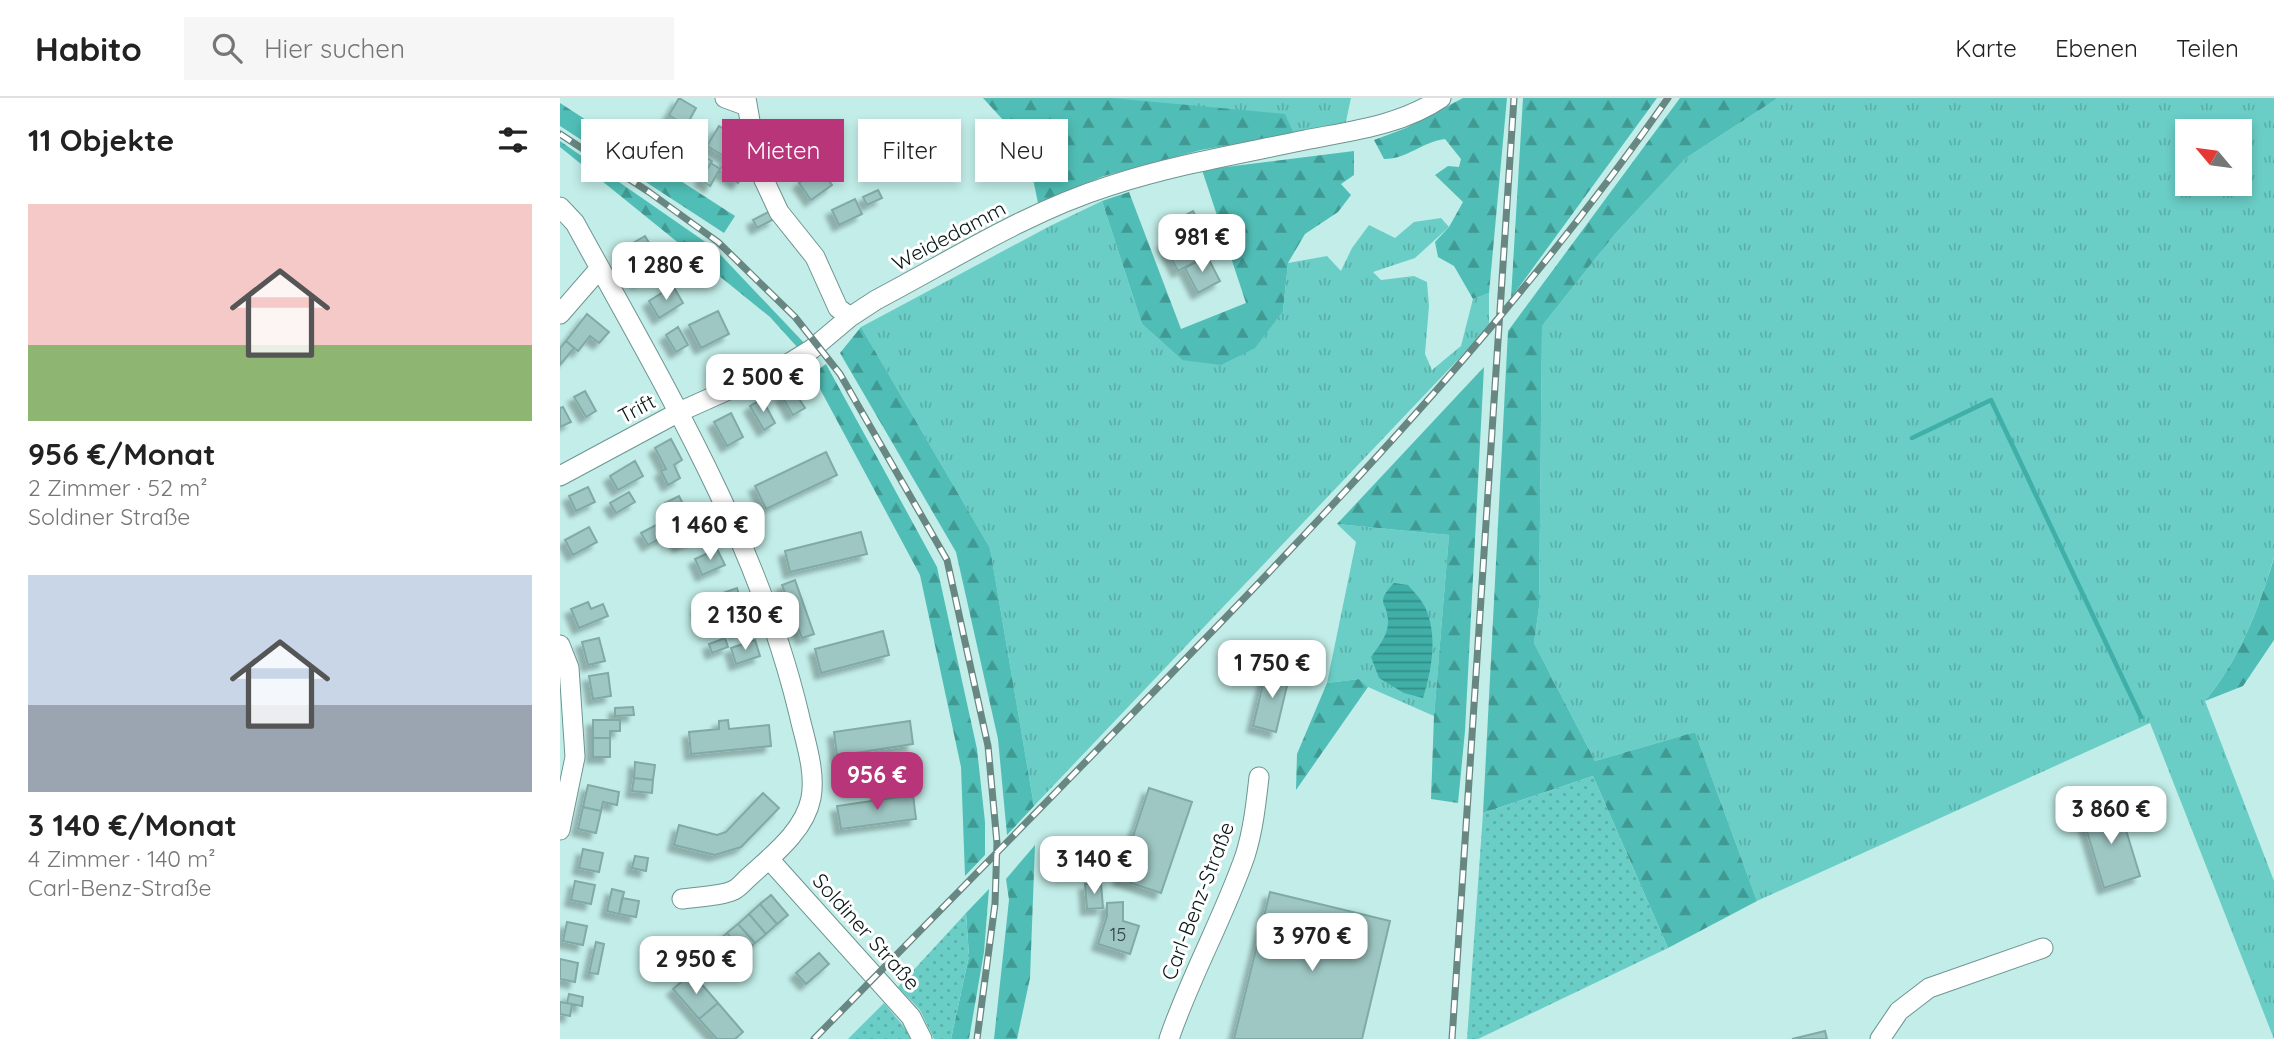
<!DOCTYPE html>
<html lang="de">
<meta charset="utf-8">
<style>
:root{--surface:#fff;--page:#f6f6f6;--text:#222;--muted:#767676;--line:#e0e0e0;--accent:#b9357a}
body{margin:0;font-family:Quicksand,sans-serif;background:var(--page);color:var(--text);height:100vh;display:flex;flex-direction:column;font-size:26px;white-space:nowrap}
*{box-sizing:border-box;margin:0}
p{font-size:23px;color:var(--muted)}
.icon{flex:none;width:38px;height:38px;fill:none;stroke:currentColor;stroke-width:2;stroke-linecap:round;stroke-linejoin:round}
.map{position:relative;flex:1;overflow:hidden}
.details{display:flex;flex-direction:column;background:var(--surface);width:560px}
.details>*{flex:none}
.top-card{position:absolute;left:21px;top:21px;width:665px;height:63px;display:flex;gap:14px}
.needle{width:46px;rotate:299deg}
.fabs{position:absolute;left:1615px;top:21px;display:grid;gap:14px}
.fabs a{display:grid;place-items:center;width:77px;height:77px;border-radius:0px;background:var(--surface);box-shadow:0 4px 10px #0003;font-size:35px}
.price{position:absolute;translate:-50% -60px;padding:0 16px;border-radius:14px;background:#fff;color:#222;font-size:23px;line-height:46px;filter:drop-shadow(0 2px 4px #0008)}
.price::after{content:'';position:absolute;left:50%;top:42px;width:21px;height:16px;margin-left:-10px;background:inherit;clip-path:polygon(0 0,100% 0,50% 100%)}
.price.on{background:var(--accent);color:#fff}
ul{padding:0;list-style:none}
li{display:grid;align-content:center;gap:14px;height:371px;padding:0 28px}
li span{display:grid;place-items:center;height:217px;border-radius:0px;color:#555}
li>.icon{margin-inline-start:auto}
span .icon{width:126px;height:126px;fill:#fffc;stroke-width:1}
li b{font-size:30px}
h2{display:flex;justify-content:space-between;align-items:center;height:84px;padding:0 28px;font-size:30px}
.tag{padding:0 24px;border-radius:0px;background:var(--surface);box-shadow:0 4px 10px #0003;font-size:24px;line-height:63px}
.tag.on{background:var(--accent);color:#fff}
header{display:flex;align-items:center;gap:42px;box-sizing:border-box;height:98px;padding:0 35px;background:var(--surface);border-bottom:2px solid var(--line)}
header strong{font-size:33px}
nav{display:flex;gap:38px;margin-inline-start:auto;font-size:24px}
.search{width:490px;height:63px;background:var(--page);display:flex;align-items:center;gap:18px;box-sizing:border-box;padding:0 24px;border-radius:0px;color:var(--muted);font-size:26px}
main{display:flex;flex:1;min-height:0}
.map>svg:first-child{display:block}
</style>
<header>
<strong>Habito</strong>
<div class="search"><svg class="icon" aria-label="search" viewBox="0 0 24 24"><circle cx="10" cy="10" r="6"/><path d="M15 15l6 6"/></svg>Hier suchen</div>
<nav><a>Karte</a><a>Ebenen</a><a>Teilen</a></nav>
</header>
<main>
<section class="details">
<h2>11 Objekte<svg class="icon" aria-label="filters" viewBox="0 0 24 24"><path d="M4 7h16M4 17h16"/><circle cx="9" cy="7" r="2"/><circle cx="15" cy="17" r="2"/></svg></h2>
<ul>
<li><span style="background:linear-gradient(#f6c9c9 65%,#8fb573 0)"><svg class="icon" aria-label="home" viewBox="0 0 24 24"><path d="M3 11l9-7 9 7M6 9v11h12V9"/></svg></span><div><b>956 €/Monat</b><p>2 Zimmer · 52 m²</p><p>Soldiner Straße</p></div></li>
<li><span style="background:linear-gradient(#c9d6e8 60%,#9aa5b1 0)"><svg class="icon" aria-label="home" viewBox="0 0 24 24"><path d="M3 11l9-7 9 7M6 9v11h12V9"/></svg></span><div><b>3 140 €/Monat</b><p>4 Zimmer · 140 m²</p><p>Carl-Benz-Straße</p></div></li>
</ul>
</section>
<div class="map">
<svg width="1714" height="941" viewBox="0 0 1714 941">
<defs>
<pattern id="grass-tufts" width="24" height="20" patternUnits="userSpaceOnUse" patternTransform="scale(1.75)"><rect width="24" height="20" fill="#6acec6"/><path d="M3 7l-1-3M5 7V3M7 7l1-3M15 17l-1-3M17 17v-4M19 17l1-3" fill="none" stroke="#5ab0a9"/></pattern>
<pattern id="forest-firs" width="22" height="20" patternUnits="userSpaceOnUse" patternTransform="scale(1.75)"><rect width="22" height="20" fill="#50beb6"/><path d="M5 1l3.5 6h-7zM16 11l3.5 6h-7z" fill="#409993"/></pattern>
<pattern id="garden-dots" width="8" height="8" patternUnits="userSpaceOnUse" patternTransform="scale(1.75)"><rect width="8" height="8" fill="#6acec6"/><path d="M2 2h.1M6 6h.1" fill="none" stroke="#5ab0a9" stroke-width="1.8" stroke-linecap="round"/></pattern>
<pattern id="water-rules" width="6" height="5" patternUnits="userSpaceOnUse" patternTransform="scale(1.75)"><rect width="6" height="5" fill="#3fafa7"/><path d="M0 2.5h6" fill="none" stroke="#338d87"/></pattern>
<filter id="shadow"><feDropShadow dx="-6" dy="6" stdDeviation="2" flood-color="#0004"/></filter>
</defs>
<rect width="100%" height="100%" fill="#c2ede8"/>
<!-- grass -->
<path fill="url(#grass-tufts)" fill-rule="evenodd" d="M552 0H791L785 28 734 36Z
M1218 0H1714V459C1699 510 1679 563 1645 603L1714 783V941L1590 625 1197 803 1135 634 1035 663 974 545 979 509 982 228 1055 136 1126 60ZM1628 33H1680V86H1628Z
M542 103 582 226 622 262 723 213 728 165 767 158 781 173 792 150 809 127 835 140 854 124 881 120 889 129 855 160 813 174 821 182 854 178 867 184 869 208 865 256 872 272 901 248 913 201 929 195V229L474 708 430 450 301 229 490 128Z
M777 426 889 437 874 618 808 589 799 581 767 585 796 444Z"/>
<!-- forest -->
<path fill="url(#forest-firs)" d="M423 0H552L725 16 734 36 641 52 544 78 478 105 472 76 454 34Z
M903 0H947L929 195 913 201 894 168 878 159 875 144 889 129 903 104 875 77 888 68 899 69 901 61 885 41C861 44 848 61 824 61L814 42 846 30Z
M963 0H1097L951 200Z
M1120 0H1218L1126 60 1055 136 982 228 979 509 974 545 1035 663 1135 634 1197 803 1108 850 1033 678 923 715 948 233Z
M0 5 175 118 164 135 0 28Z
M0 43 154 150 246 247 238 250 210 219 0 49Z
M794 53V77L781 86 791 97 778 114 745 136 728 165 723 213 695 250 661 267 622 262 582 226 542 103 569 94 621 231 686 205 642 72Z
M301 229 430 450 474 708 447 737 438 641 396 454 280 255Z
M266 266 377 469 417 651 425 724V757L405 778 401 669 360 477 252 276Z
M924 269 905 633 898 705 871 701 874 618 889 437 777 426Z
M1714 460V542L1683 588 1645 603C1679 563 1699 510 1714 460Z
M799 581 808 589 736 692 737 656 767 585Z
M475 747 470 880 457 941H434L449 802 446 781Z
M429 791 424 854 409 941H391L409 858 406 815Z"/>
<!-- garden -->
<path fill="url(#garden-dots)" d="M1033 678 1108 850 918 941H907L923 715Z
M406 815 409 858 391 941H374L360 912 338 889Z
M324 905 345 930 351 941H288Z"/>
<!-- water -->
<path fill="url(#water-rules)" d="M834 485 848 487C854 494 861 501 865 509 878 537 872 571 863 600L844 595 819 580 811 559C818 549 828 538 828 524 829 504 813 507 834 485Z"/>
<g fill="none" stroke-linecap="round" stroke-linejoin="round">
<!-- stream -->
<path stroke="#3fafa7" stroke-width="4.5" d="M1352 340 1431 302 1581 619"/>
</g>
<!-- building -->
<path fill="#9ec7c3" stroke="#81aaa6" stroke-width="2" filter="url(#shadow)" d="M119 0 136 10 126 28 109 17Z
M159 28 179 40 167 60 147 48Z
M134 52 152 63 144 77 126 66Z
M169 57 188 68 178 85 159 73Z
M151 65 160 71 150 88 141 82Z
M260 70 272 87 251 102 239 85Z
M318 92 322 100 307 107 303 99Z
M295 101 302 116 279 127 272 112Z
M210 113 214 121 197 130 193 122Z
M633 113 640 126 620 136 613 124Z
M626 133 641 161 618 173 603 145Z
M85 138 92 150 84 155 94 173 78 183 67 164 73 160 66 149Z
M120 155 130 175 117 182 107 163Z
M647 158 660 183 638 195 625 170Z
M113 188 123 205 99 220 89 203Z
M158 213 169 236 141 250 129 227Z
M27 216 49 234 39 245 30 238 18 253 6 243Z
M118 229 128 247 116 254 106 237Z
M6 243 14 250 0 267V250Z
M232 290 245 310 233 317 221 297Z
M25 293 36 313 26 319 14 299Z
M202 301 215 325 204 332 190 308Z
M3 309 11 324 0 329V310Z
M171 315 183 339 167 348 154 324Z
M111 341 122 362 114 367 120 380 108 387 101 373 106 371 95 350Z
M266 354 277 377 206 411 195 388Z
M75 363 83 378 58 392 50 378Z
M28 389 35 404 16 413 9 398Z
M69 394 75 404 56 415 50 405Z
M119 398 124 408 110 414 105 405Z
M141 410 148 426 132 433 136 440 119 448 111 431 127 423 125 418Z
M100 425 106 437 88 447 81 435Z
M29 429 37 444 13 457 5 442Z
M301 434 307 456 230 474 225 453Z
M157 451 165 467 142 477 135 461Z
M235 482 254 536 242 540 222 487Z
M177 490 181 504 163 510 167 520 144 528 138 509 159 502 157 497Z
M28 504 31 511 43 506 48 518 19 530 11 511Z
M185 515 190 528 175 535 169 521Z
M323 533 329 557 261 575 255 551Z
M39 540 45 563 28 567 22 544Z
M165 540 168 549 152 555 149 546Z
M195 542 200 558 176 566 171 550Z
M707 569 730 575 716 634 693 628Z
M48 575 51 598 33 601 29 578Z
M73 609 74 617 55 618V610Z
M33 622H60V633H50V640H33Z
M168 622 169 631 209 627 211 648 131 656 129 634 159 631V623Z
M350 623 353 646 277 658 274 634Z
M33 640H50V659H33Z
M75 664 95 667 93 682 74 680Z
M74 680 93 682 92 695 72 693Z
M28 687 59 694 57 707 43 704 41 713 23 709Z
M589 690 632 704 601 795 559 781Z
M203 695 219 710 181 749 155 757 114 747 119 727 157 737 166 734Z
M353 697 356 721 281 731 277 708Z
M1558 706 1580 778 1544 790 1522 717Z
M23 709 41 713 36 735 18 731Z
M23 751 43 755 39 774 19 770Z
M75 758 88 760 86 773 72 770Z
M15 783 35 787 31 806 11 802Z
M541 785 543 810 527 811 525 786Z
M52 791 64 794 59 816 47 813Z
M710 794 830 823 802 941H674Z
M211 797 228 817 217 826 200 806Z
M62 800 79 803 76 819 59 816Z
M563 804V823L579 828 570 856 538 846 547 818V805Z
M200 806 217 826 206 836 189 816Z
M189 816 206 836 195 845 178 826Z
M7 824 27 828 23 847 3 843Z
M178 826 195 845 184 855 167 835Z
M167 835 184 855 173 864 156 845Z
M36 844 44 846 38 876 29 875Z
M259 855 269 866 246 886 236 875Z
M0 861 18 865 15 884 0 881Z
M132 875 158 905 139 921 113 891Z
M9 896 23 899 22 908 7 905Z
M0 904 12 906 10 918 0 916Z
M158 905 183 934 175 941H157L139 921Z
M1265 933 1267 941H1232Z"/>
<g fill="none" stroke-linecap="round" stroke-linejoin="round">
<!-- minor casing -->
<g stroke="#6d9591" stroke-width="21">
<path id="minor" d="M165 0 187 8
M186 0 198 69 219 114 255 159 278 210 290 219
M0 109 15 125C101 282 197 440 239 616 245 643 256 673 251 700 245 732 213 757 190 778 185 782 180 789 174 792 163 798 135 799 122 801
M0 216 40 170
M0 378 119 314 231 264 252 251 290 219 316 202C392 162 467 114 549 88 613 67 679 56 745 42 791 33 842 27 881 0
M0 547 9 570 15 659 0 732
M209 761 351 919 362 941
M609 941C630 879 663 821 685 758 693 733 696 706 699 679
M1320 941 1339 913 1369 890 1483 850"/>
</g>
<!-- minor -->
<use href="#minor" stroke="#fff" stroke-width="19"/>
<!-- rail casing -->
<g stroke="#688682" stroke-width="7">
<path id="rail" d="M0 36 89 94 158 144 235 219 280 276 387 462 428 648 437 745 435 806 417 941
M254 941C382 810 511 680 638 548 806 375 970 198 1108 0
M892 941 954 0"/>
</g>
<!-- rail -->
<use href="#rail" stroke="#fff" stroke-width="4.5" stroke-dasharray="13" stroke-linecap="butt"/>
</g>
<g text-anchor="middle" stroke-width="6" stroke-linejoin="round" paint-order="stroke">
<!-- number labels -->
<g font-size="18" fill="#2e4441">
<text x="558" y="843">15</text>
</g>
<!-- street labels -->
<g font-size="21" fill="#081816" stroke="#fff">
<text transform="translate(389 138) rotate(-28)" y="7">Weidedamm</text>
<text transform="translate(77 311) rotate(-28)" y="7">Trift</text>
<text transform="translate(638 803) rotate(-69)" y="7">Carl-Benz-Straße</text>
<text transform="translate(306 834) rotate(48)" y="7">Soldiner Straße</text>
</g>
</g>
</svg>
<div class="fabs">
<a><svg class="needle" viewBox="-14 -14 28 28"><path d="M0-13l5 13h-10z" fill="#e53935"/><path d="M0 13l5-13h-10z" fill="#767676"/></svg></a>
</div>
<b class="price" style="left:642px;top:176px">981 €</b>
<b class="price" style="left:106px;top:204px">1 280 €</b>
<b class="price" style="left:203px;top:316px">2 500 €</b>
<b class="price" style="left:150px;top:464px">1 460 €</b>
<b class="price" style="left:185px;top:554px">2 130 €</b>
<b class="price" style="left:712px;top:602px">1 750 €</b>
<b class="price on" style="left:317px;top:714px">956 €</b>
<b class="price" style="left:1551px;top:748px">3 860 €</b>
<b class="price" style="left:534px;top:798px">3 140 €</b>
<b class="price" style="left:752px;top:875px">3 970 €</b>
<b class="price" style="left:136px;top:898px">2 950 €</b>
<div class="top-card">
<a class="tag">Kaufen</a>
<a class="tag on">Mieten</a>
<a class="tag">Filter</a>
<a class="tag">Neu</a>
</div>
</div>
</main>
